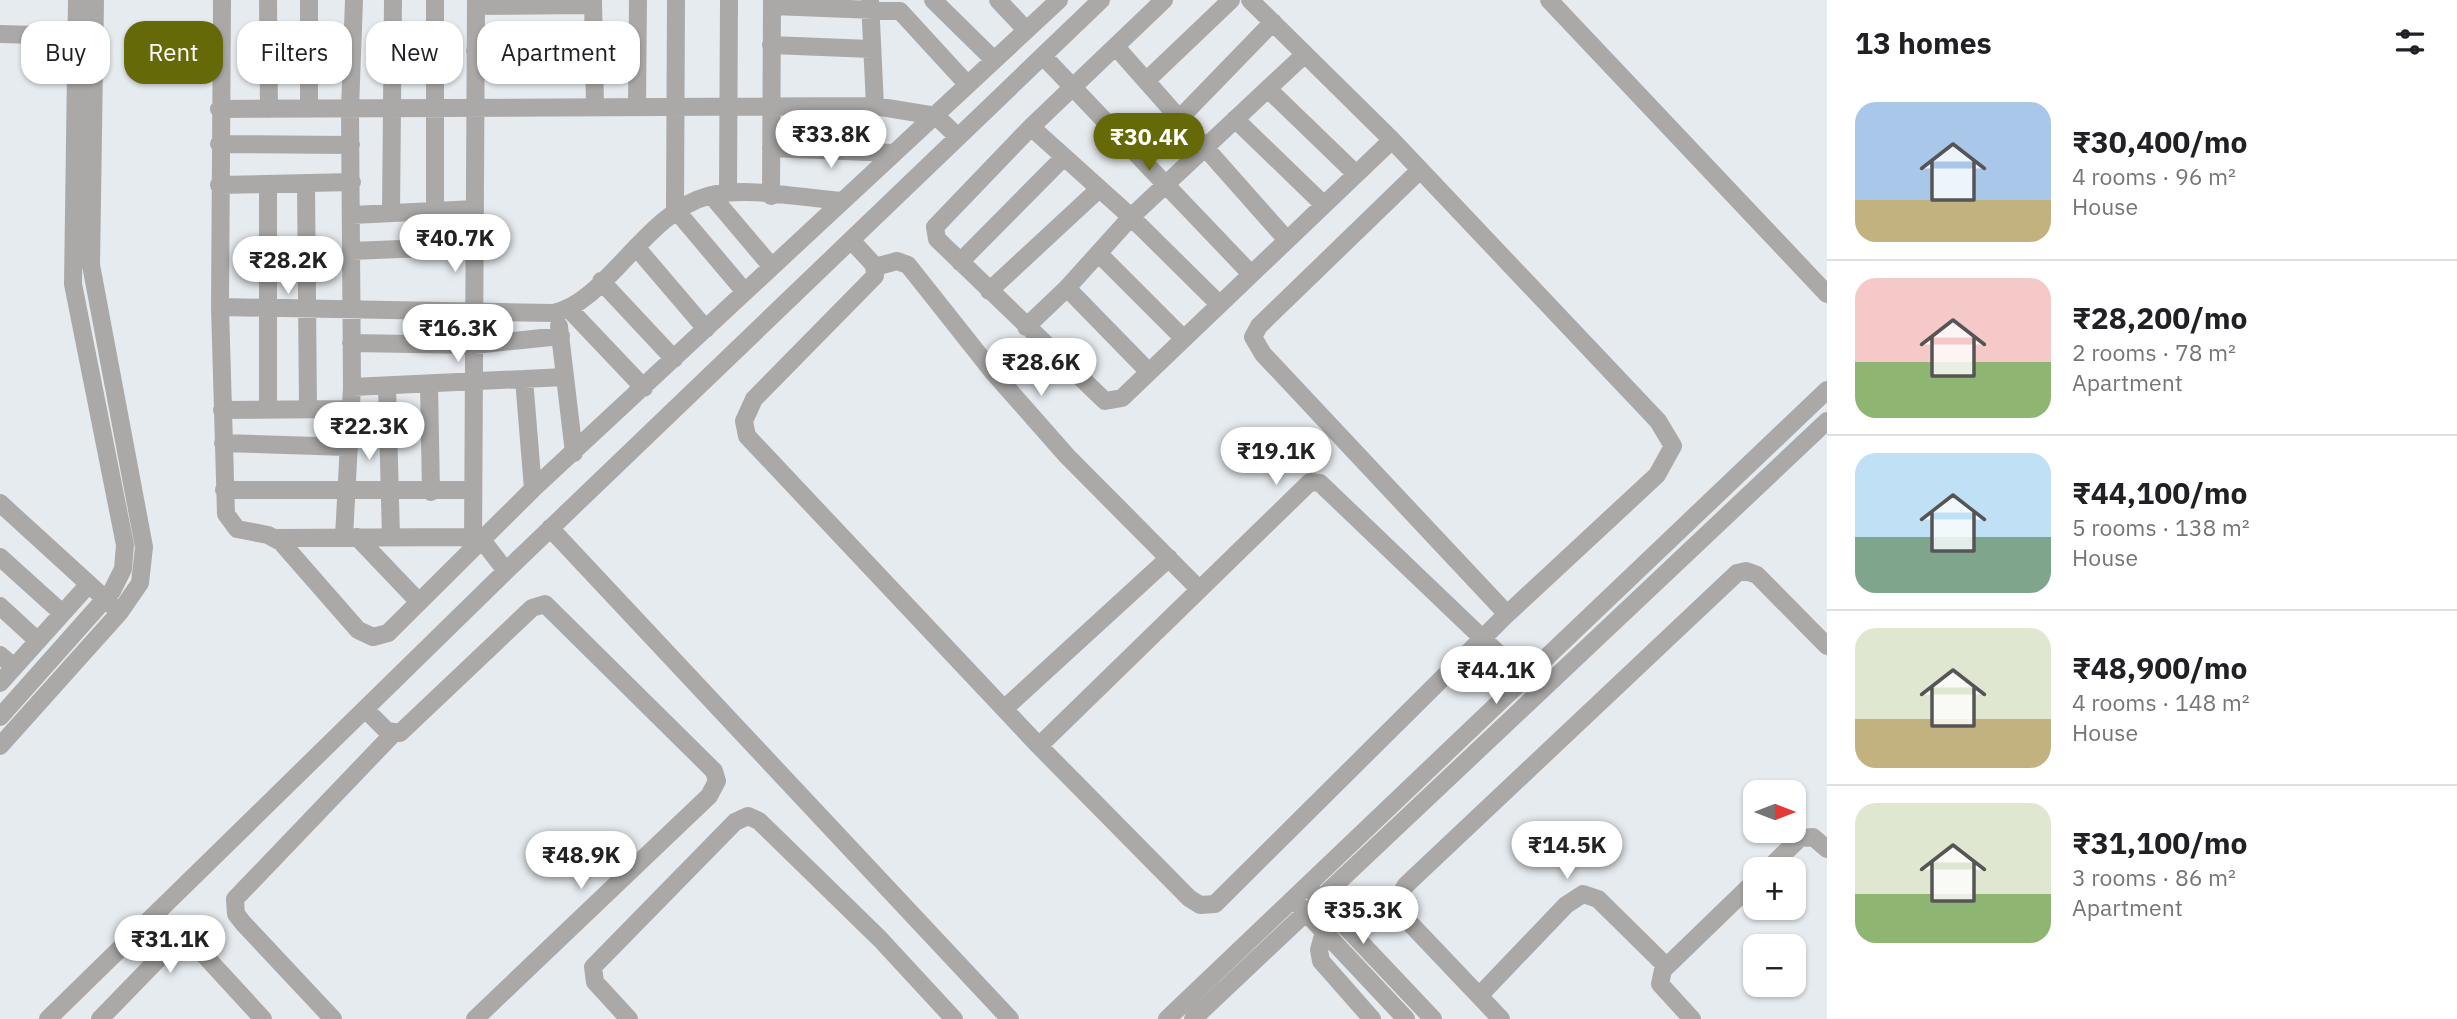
<!DOCTYPE html>
<meta charset="utf-8">
<style>
:root{--surface:#fff;--page:#f2f2f2;--text:#202124;--muted:#757577;--line:#e0e0e0;--accent:#666908}
body{margin:0;font-family:"IBM Plex Sans",sans-serif;background:var(--page);color:var(--text);height:100vh;display:flex;flex-direction:column;font-size:26px;white-space:nowrap}
*{box-sizing:border-box;margin:0}
p{font-size:23px;color:var(--muted)}
.icon{flex:none;width:38px;height:38px;fill:none;stroke:currentColor;stroke-width:2;stroke-linecap:round;stroke-linejoin:round}
.map{position:relative;flex:1;overflow:hidden}
.details{display:flex;flex-direction:column;background:var(--surface);width:630px}
.details>*{flex:none}
.banner{position:absolute;left:21px;top:21px;width:665px;height:63px;display:flex;gap:14px}
.needle{width:46px;rotate:90deg}
.tools{position:absolute;left:1743px;top:780px;display:grid;gap:14px}
.tools a{display:grid;place-items:center;width:63px;height:63px;border-radius:14px;background:var(--surface);box-shadow:0 2px 5px #0004;font-size:35px}
.price{position:absolute;translate:-50% -60px;padding:0 16px;border-radius:24px;background:#fff;color:#222;font-size:23px;line-height:46px;filter:drop-shadow(0 2px 4px #0008)}
.price::after{content:'';position:absolute;left:50%;top:42px;width:21px;height:16px;margin-left:-10px;background:inherit;clip-path:polygon(0 0,100% 0,50% 100%)}
.price.current{background:var(--accent);color:#fff}
ul{padding:0;list-style:none}
li{display:flex;align-items:center;gap:21px;height:175px;padding:0 28px}
li+li{border-top:2px solid var(--line)}
li span{display:grid;place-items:center;flex:none;width:196px;height:140px;border-radius:21px;color:#555}
li>.icon{margin-inline-start:auto}
span .icon{width:84px;height:84px;fill:#fffc;stroke-width:1}
li b{font-size:30px}
h2{display:flex;justify-content:space-between;align-items:center;height:84px;padding:0 28px;font-size:30px}
.tag{padding:0 24px;border-radius:21px;background:var(--surface);box-shadow:0 2px 5px #0004;font-size:24px;line-height:63px}
.tag.current{background:var(--accent);color:#fff}
main{display:flex;flex:1;min-height:0}
.map>svg:first-child{display:block}
</style>
<main>
<div class="map">
<svg width="1827" height="1019" viewBox="0 0 1827 1019">
<rect width="100%" height="100%" fill="#e6ebef"/>
<g fill="none" stroke-linecap="round" stroke-linejoin="round">
<!-- minor -->
<path stroke="#aba9a8" stroke-width="18" d="M222 0 220 307 226 514 237 529 268 535 281 542 358 630 373 637 388 633 533 489 1059 0
M268 0 269 109
M309 0V109
M435 0V211
M593 0 595 107
M676 0 675 209 745 292
M870 0 875 106
M933 0 994 60
M998 0 1026 30
M1164 0 1031 127 935 227 937 239 1105 401 1122 398 1392 140
M1549 0 1827 294
M476 6 593 5
M772 6 900 11 967 84
M0 34 76 36
M771 45 871 49
M1116 47 1287 240
M475 51 594 46
M1043 56 1251 274
M1146 81 1231 0
M1268 89 1356 174
M637 107 638 0
M219 109 875 106 936 116 958 137
M1179 119 1273 22
M1235 119 1324 205
M1031 127 1131 217 1219 304
M219 144 351 145
M771 148 893 153
M1420 170 1259 326 1253 337 1263 354 1507 614
M306 183 308 409
M268 184V409
M219 185 352 182
M728 192 729 0
M711 195 772 267
M771 196 772 0
M391 213 393 0
M352 215 475 209
M851 240 874 265 875 276 754 399 744 421 747 436 1039 746 1189 898 1200 905 1215 904 1503 618 1657 475 1673 446 1658 421 1392 140 1250 0
M636 247 706 329
M351 251 474 246
M1099 254 1184 339
M960 262 1063 158
M875 267 897 261 908 265 992 371 1067 456 1199 589
M601 281 674 359
M1067 288 1149 372
M989 291 1098 190
M220 307 553 313C605 304 646 212 708 196 746 186 803 198 842 201
M569 309 644 388
M559 326 574 453
M1026 327 1067 288 1131 217 1305 54
M351 343 474 345 561 336
M524 379 533 489
M429 385 431 492
M387 386 391 537
M352 387 565 377
M222 410 351 409
M223 443 348 447
M224 490H473
M0 503 114 607
M550 528 1010 1019
M344 537 352 387 350 109 354 0
M357 537 419 602
M274 538 473 537
M482 540 506 571
M473 548 476 0
M0 557 62 613
M0 606 38 641
M0 655 14 667
M0 683 89 584
M365 709 387 731 400 733 532 608 545 604 714 771 717 781 709 796 475 1019
M1004 709 1169 558
M0 717 112 591 123 569 125 545 73 284 77 0
M0 746 120 612 140 583 144 547 91 265 95 0
M1039 746 1310 482 1320 483 1524 678
M1767 870 1800 838 1813 837 1827 849
M1311 890 1433 1019
M1298 904 1406 1019
M1324 932 1319 950 1321 961 1372 1019
M166 944 181 940 194 944 263 1019
M1479 996 1566 905 1583 894 1598 899 1666 966
M48 1019 506 571 1101 0
M100 1019 166 951 161 937 147 923
M333 1019 243 923 236 914 235 899 393 734
M629 1019 595 982 593 967 735 822 748 816 759 821 880 939 954 1019
M1167 1019 1827 390
M1193 1019 1827 421
M1501 1019 1405 918C1397 905 1398 897 1406 885L1737 573 1746 571 1757 575 1827 646
M1692 1019 1660 984 1663 970 1755 881"/>
</g>
</svg>
<div class="tools">
<a><svg class="needle" viewBox="-14 -14 28 28"><path d="M0-13l5 13h-10z" fill="#e53935"/><path d="M0 13l5-13h-10z" fill="#757577"/></svg></a>
<a>+</a>
<a>−</a>
</div>
<b class="price" style="left:831px;top:170px">₹33.8K</b>
<b class="price current" style="left:1149px;top:173px">₹30.4K</b>
<b class="price" style="left:455px;top:274px">₹40.7K</b>
<b class="price" style="left:288px;top:296px">₹28.2K</b>
<b class="price" style="left:458px;top:364px">₹16.3K</b>
<b class="price" style="left:1041px;top:398px">₹28.6K</b>
<b class="price" style="left:369px;top:462px">₹22.3K</b>
<b class="price" style="left:1276px;top:487px">₹19.1K</b>
<b class="price" style="left:1496px;top:706px">₹44.1K</b>
<b class="price" style="left:1567px;top:881px">₹14.5K</b>
<b class="price" style="left:581px;top:891px">₹48.9K</b>
<b class="price" style="left:1363px;top:946px">₹35.3K</b>
<b class="price" style="left:170px;top:975px">₹31.1K</b>
<div class="banner">
<a class="tag">Buy</a>
<a class="tag current">Rent</a>
<a class="tag">Filters</a>
<a class="tag">New</a>
<a class="tag">Apartment</a>
</div>
</div>
<section class="details">
<h2>13 homes<svg class="icon" aria-label="filters" viewBox="0 0 24 24"><path d="M4 7h16M4 17h16"/><circle cx="9" cy="7" r="2"/><circle cx="15" cy="17" r="2"/></svg></h2>
<ul>
<li><span style="background:linear-gradient(#a9c7e8 70%,#c2b280 0)"><svg class="icon" aria-label="home" viewBox="0 0 24 24"><path d="M3 11l9-7 9 7M6 9v11h12V9"/></svg></span><div><b>₹30,400/mo</b><p>4 rooms · 96 m²</p><p>House</p></div></li>
<li><span style="background:linear-gradient(#f6c9c9 60%,#8fb573 0)"><svg class="icon" aria-label="home" viewBox="0 0 24 24"><path d="M3 11l9-7 9 7M6 9v11h12V9"/></svg></span><div><b>₹28,200/mo</b><p>2 rooms · 78 m²</p><p>Apartment</p></div></li>
<li><span style="background:linear-gradient(#bfe0f5 60%,#7fa58c 0)"><svg class="icon" aria-label="home" viewBox="0 0 24 24"><path d="M3 11l9-7 9 7M6 9v11h12V9"/></svg></span><div><b>₹44,100/mo</b><p>5 rooms · 138 m²</p><p>House</p></div></li>
<li><span style="background:linear-gradient(#dfe7d0 65%,#c2b280 0)"><svg class="icon" aria-label="home" viewBox="0 0 24 24"><path d="M3 11l9-7 9 7M6 9v11h12V9"/></svg></span><div><b>₹48,900/mo</b><p>4 rooms · 148 m²</p><p>House</p></div></li>
<li><span style="background:linear-gradient(#dfe7d0 65%,#8fb573 0)"><svg class="icon" aria-label="home" viewBox="0 0 24 24"><path d="M3 11l9-7 9 7M6 9v11h12V9"/></svg></span><div><b>₹31,100/mo</b><p>3 rooms · 86 m²</p><p>Apartment</p></div></li>
</ul>
</section>
</main>
